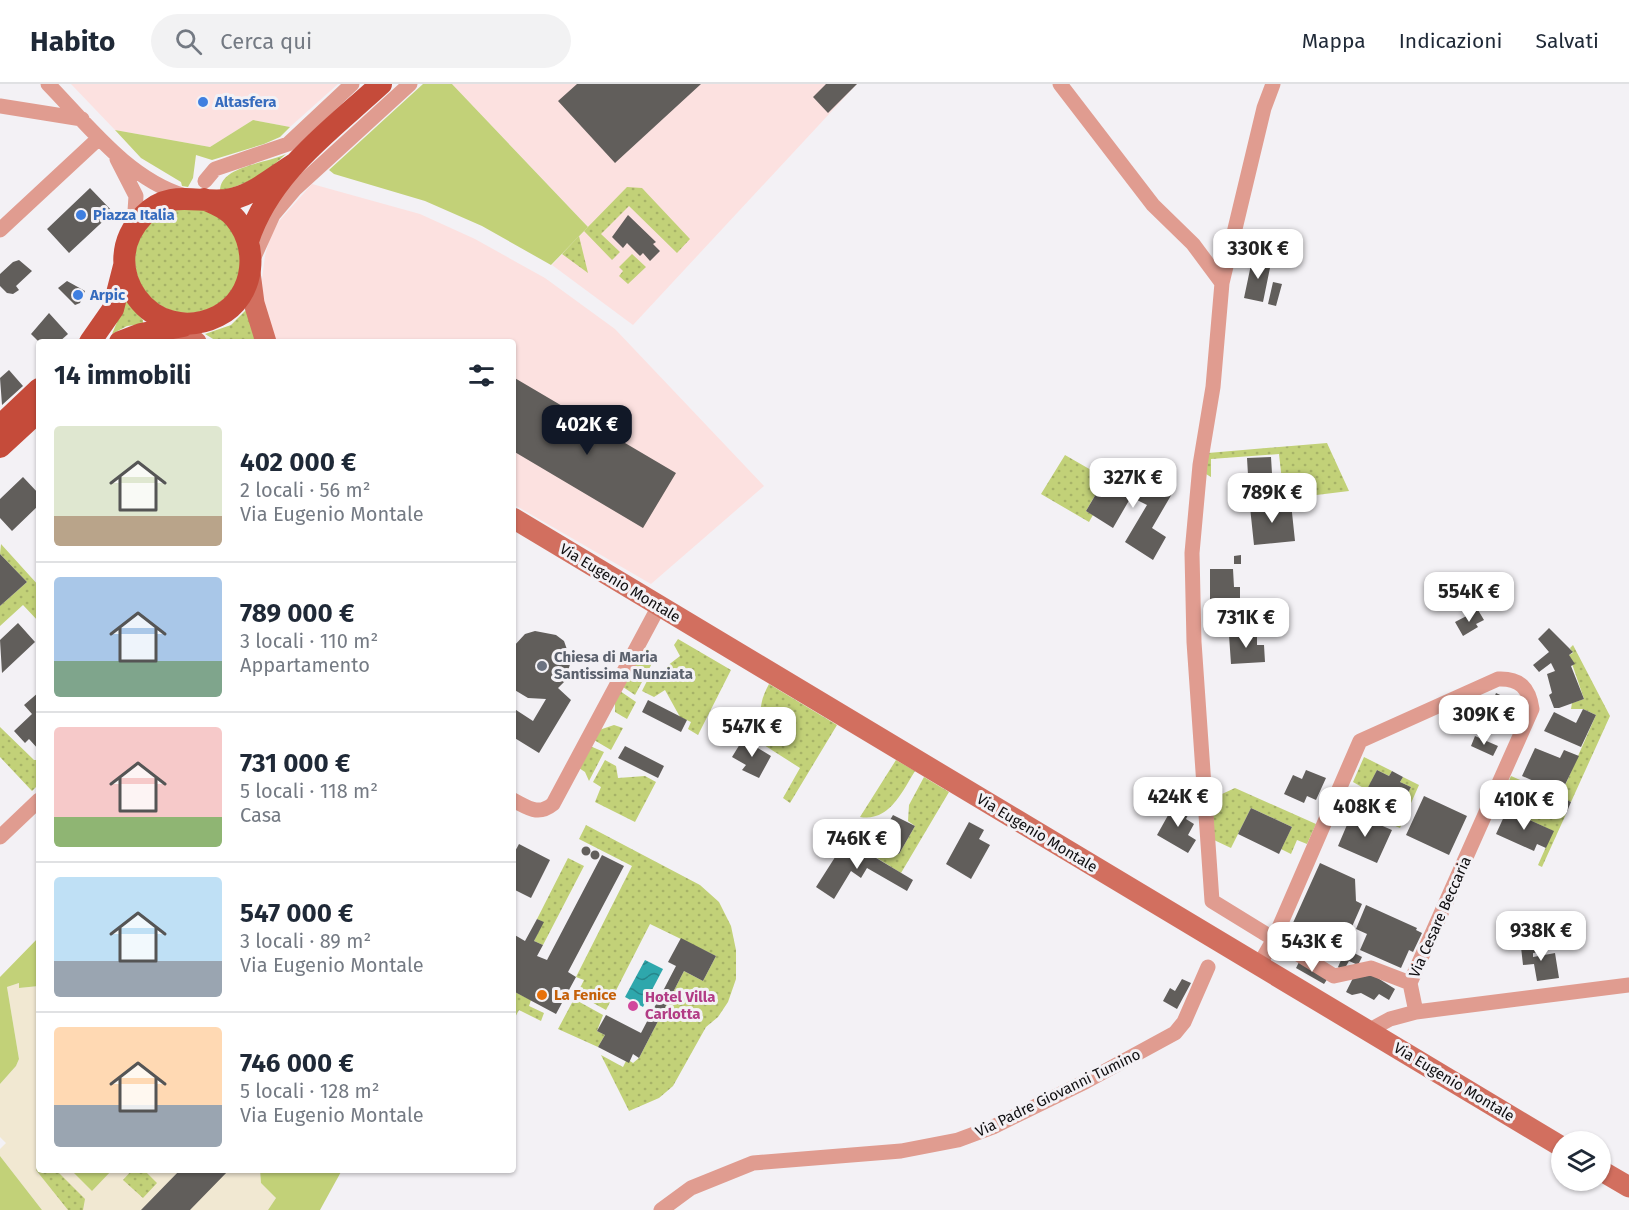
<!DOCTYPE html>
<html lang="it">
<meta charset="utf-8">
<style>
:root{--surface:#fff;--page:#f2f2f3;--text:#1f2937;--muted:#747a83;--line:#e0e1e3;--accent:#111827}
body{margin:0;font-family:"Fira Sans",sans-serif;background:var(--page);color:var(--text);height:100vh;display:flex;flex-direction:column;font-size:22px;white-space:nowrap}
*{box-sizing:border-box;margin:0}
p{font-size:20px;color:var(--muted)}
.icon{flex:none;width:33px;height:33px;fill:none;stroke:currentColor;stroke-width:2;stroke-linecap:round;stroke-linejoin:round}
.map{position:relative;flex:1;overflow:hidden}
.details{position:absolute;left:36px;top:255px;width:480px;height:834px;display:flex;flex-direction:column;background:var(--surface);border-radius:6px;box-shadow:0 2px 4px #0004}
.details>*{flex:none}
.controls{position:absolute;left:1551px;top:1047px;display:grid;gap:12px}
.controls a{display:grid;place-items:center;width:60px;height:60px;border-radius:50%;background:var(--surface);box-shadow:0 2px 4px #0004;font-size:30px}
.price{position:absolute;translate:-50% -51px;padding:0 14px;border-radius:12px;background:#fff;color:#222;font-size:20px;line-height:39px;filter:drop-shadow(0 2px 3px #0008)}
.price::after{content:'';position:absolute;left:50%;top:36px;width:18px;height:14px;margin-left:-9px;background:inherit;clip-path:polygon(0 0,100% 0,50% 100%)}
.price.current{background:var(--accent);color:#fff}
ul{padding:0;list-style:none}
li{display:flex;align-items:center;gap:18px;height:150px;padding:0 18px}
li+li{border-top:2px solid var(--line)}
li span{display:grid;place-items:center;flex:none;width:168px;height:120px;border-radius:6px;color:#555}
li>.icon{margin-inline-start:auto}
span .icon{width:72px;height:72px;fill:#fffc;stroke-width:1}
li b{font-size:26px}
h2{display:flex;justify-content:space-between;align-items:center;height:72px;padding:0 18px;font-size:26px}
header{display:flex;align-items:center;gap:36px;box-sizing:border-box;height:84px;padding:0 30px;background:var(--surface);border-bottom:2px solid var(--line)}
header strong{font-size:28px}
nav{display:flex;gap:33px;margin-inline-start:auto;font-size:21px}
.search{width:420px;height:54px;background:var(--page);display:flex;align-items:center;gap:15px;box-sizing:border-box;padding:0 21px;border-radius:33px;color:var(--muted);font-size:22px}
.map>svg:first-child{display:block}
</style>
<header>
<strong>Habito</strong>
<div class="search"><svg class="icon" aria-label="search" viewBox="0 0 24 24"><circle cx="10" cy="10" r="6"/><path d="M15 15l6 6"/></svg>Cerca qui</div>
<nav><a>Mappa</a><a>Indicazioni</a><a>Salvati</a></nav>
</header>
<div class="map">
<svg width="1629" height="1126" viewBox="0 0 1629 1126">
<defs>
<pattern id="garden-dots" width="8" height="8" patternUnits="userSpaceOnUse" patternTransform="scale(1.5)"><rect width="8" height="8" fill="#c2d178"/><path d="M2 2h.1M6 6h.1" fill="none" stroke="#a6b267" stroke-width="1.8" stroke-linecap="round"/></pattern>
<pattern id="water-waves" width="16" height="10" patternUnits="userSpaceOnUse" patternTransform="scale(1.5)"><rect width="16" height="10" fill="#2ea7ac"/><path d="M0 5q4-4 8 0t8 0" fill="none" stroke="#26868b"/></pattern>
</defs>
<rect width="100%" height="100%" fill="#f3f1f5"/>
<!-- commercial -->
<path fill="#fce1e0" d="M71 0H338L290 43 253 36 210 63 115 46Z
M452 0H857L633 241 552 181 588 143Z
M312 100 420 130 475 155 545 194 615 245 764 402 651 500 513 420V258H275L263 216 262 195 265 172 270 153 279 137Z"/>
<!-- education -->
<path fill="#f1e8d2" d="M19 899V904L39 902V1086H260L261 1099 276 1114 268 1126H42L0 1072V1065L6 1059 0 1053V1000L16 982 19 975 7 903Z"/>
<!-- grass -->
<path fill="#c2d178" d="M423 0H452L588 143 551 181 482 142 425 117 334 90 329 86Z
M253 36 290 43 280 53 264 60 212 76 196 71 193 94 188 103 182 102 181 98 141 74 115 46 210 63Z
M39 853V902L19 904V899L7 903 19 975 16 982 0 1000V893Z
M0 1072 42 1126H0Z
M71 1086H112L92 1107Z
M260 1086H342L320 1126H268L276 1114 261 1099Z"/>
<!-- garden -->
<path fill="url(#garden-dots)" d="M286 70C263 91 250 99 220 107 220 82 265 80 286 70Z
M627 103 642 104 690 155 677 169 629 122 601 150 620 168 612 176 584 147Z
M135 176a53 53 0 1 1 106 0a53 53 0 1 1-106 0Z
M579 152 588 189 562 170Z
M632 170 646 183 628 200 619 192 623 187 619 183Z
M126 217 143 236V240L127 242 112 250Z
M247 225 258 258H218L205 250 231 241Z
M1327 359 1349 407 1284 415 1279 370 1211 375V393L1206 390 1208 369Z
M1065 371 1105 394 1086 427 1093 431 1089 438 1041 410Z
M1 460 39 502V538L23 521 0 542V522L27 498 0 470Z
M678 555 731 586 698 651 688 645 691 638 680 633 665 606 654 613 642 607 652 587 658 589 680 572 674 561Z
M1573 561 1610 632 1571 718 1560 713 1554 725 1566 730 1542 783 1538 781 1553 747 1498 721 1511 692 1560 713 1596 631 1583 625H1571L1572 619 1584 615 1569 571 1573 569 1570 564Z
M644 563 650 565 656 572 635 611 623 603Z
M769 600 837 641 790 719 783 714 800 684 756 656C765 632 755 625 769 600Z
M620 607 636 618 627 635 615 628V617Z
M614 641 623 644 611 666 594 656 599 646Z
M0 643 34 676H39V700L32 707 0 673Z
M590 662 604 668 589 697 585 688 579 684Z
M1364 673 1392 687 1389 692 1377 686 1367 706 1353 698Z
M605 676 616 682 618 694 645 692 656 698 635 738 595 718 601 703 593 698Z
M896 676 915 687C902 708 889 738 860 733Z
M924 693 949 708 901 789 864 766 870 754 899 770 915 742 908 737 909 721Z
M1403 693 1419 701 1400 744 1393 741 1411 703 1400 698Z
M1235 704 1316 740 1307 760 1297 756 1291 770 1281 765 1292 743 1251 724 1231 764 1214 756 1211 715Z
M586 741 700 801 719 818 731 842 736 866V895L728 918 718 933 706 943 673 1002 659 1014 629 1027 601 971 623 983 627 975 633 979 639 974 684 887 703 897 716 872 650 840 606 926 577 910 584 896 576 893 632 782 579 755Z
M568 774 584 782 543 861 534 857 543 838 537 835Z
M513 907 531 916 529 922 544 929 541 937 519 926 513 937Z
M574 915 603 931 597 947 605 951 598 963 558 945Z
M39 1074V1086H56L85 1115 83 1126H68L36 1086Z
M132 1086H144L157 1099 143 1114 123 1096Z"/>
<!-- water -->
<path fill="url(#water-waves)" d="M645 876 663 885 643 923 625 913Z"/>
<!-- building -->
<path fill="#615e5b" d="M577 0H701L615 79 558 17Z
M826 0H857L828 29 813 13Z
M90 104 113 128 69 169 47 145Z
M628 131 656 158 653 160 660 167 650 177 643 169 640 172 627 159 623 164 612 153Z
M1263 172 1272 174 1263 218 1244 214 1252 176 1262 178Z
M19 176 32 187 16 202 19 206 13 210 7 209 0 202V190L13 178Z
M67 197 85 207 80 219 75 221 58 204Z
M1273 198 1282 200 1276 222 1268 220Z
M49 229 68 250 59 258H39L31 250Z
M9 286 23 302 2 321 0 294Z
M513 293 676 389 643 444 513 367Z
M1271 373 1273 406 1249 408 1247 374Z
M1127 385 1173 408 1152 444 1166 453 1153 476 1125 458 1147 421 1131 413 1113 444 1086 427 1106 393 1119 400Z
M23 393 39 410V421L12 447 0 434V415Z
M1291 419 1295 457 1254 461 1250 423Z
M0 470 27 498 0 522Z
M1241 471V480H1234V472Z
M1210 485H1233L1234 503H1240V525H1210Z
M1478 526 1484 536 1476 540 1478 543 1463 552 1455 538Z
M18 539 35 558 2 589 0 556Z
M1549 544 1573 568 1569 571 1575 580 1571 582 1584 615 1559 624H1554L1549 611 1552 609 1547 590 1555 587 1551 579 1539 588 1533 581 1549 568 1538 555Z
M535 547 556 551 564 557 571 577 565 597 558 604 571 616 539 669 513 653V624L533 637 546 615 528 614 513 605V563L525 550Z
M1257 549V561H1264L1265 578 1231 580 1229 551Z
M39 608V666L29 655 25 659 14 647 32 630 24 621Z
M1496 609 1519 620 1505 648 1479 636 1488 617 1492 619Z
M648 616 687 636 681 648 642 628Z
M1583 625 1596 631 1581 663 1544 647 1554 628 1576 639Z
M1475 652 1498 662 1493 672 1471 662Z
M743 655 771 672 759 694 742 686 746 681 732 673Z
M625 662 664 682 658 694 618 674Z
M1535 664 1560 674 1564 666 1579 672 1561 709 1522 692Z
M1306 686 1326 694 1316 716 1307 712 1304 719 1284 710 1293 691 1302 695Z
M1377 686 1389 692 1392 687 1403 693 1400 698 1411 703 1399 728 1364 711Z
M1424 712 1467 732 1449 771 1406 751Z
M1560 713 1571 718 1566 730 1554 725Z
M1176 717 1191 725 1186 735 1194 740 1188 751 1196 756 1188 769 1157 751Z
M1251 724 1292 743 1279 770 1238 750Z
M1507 726 1554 747 1546 764 1537 760 1534 767 1496 750Z
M1352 729 1392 746 1377 779 1338 762Z
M893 731 915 742 899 770 877 758Z
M969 738 984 746 979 755 990 761 971 795 946 780Z
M846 756 913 796 907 807 867 784 861 794 851 787 834 815 816 803Z
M519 760 550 776 531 814 513 805V771Z
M581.5 767a4.5 4.5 0 1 1 9 0a4.5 4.5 0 1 1-9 0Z
M590.5 771a4.5 4.5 0 1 1 9 0a4.5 4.5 0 1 1-9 0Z
M602 771 624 782 568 888 576 893 556 930 513 907V850L525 857 537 835 544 838 534 857 543 861 537 872 547 876Z
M1320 779 1355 795 1356 817 1362 820 1343 863 1292 841Z
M1366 821 1417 844 1416 846 1422 849 1413 868 1409 866 1401 884 1360 866 1367 850 1356 845Z
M681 854 716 872 703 897 684 887 639 974 633 970 629 979 598 963 605 951 597 947 606 931 641 949 676 882 668 878Z
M1546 859 1547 867 1533 869V873L1555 869 1559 894 1537 897 1534 880 1523 881 1521 863Z
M1346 865 1362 873 1358 881 1349 877 1345 884 1340 885 1338 883Z
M1299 878 1328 894 1324 900 1296 884Z
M1373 891 1395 905 1389 916 1379 910 1374 916 1361 909 1352 911 1346 908 1353 894Z
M1182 895 1191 899 1177 925 1163 917 1170 904 1175 907Z
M180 1086H229L190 1126H141Z"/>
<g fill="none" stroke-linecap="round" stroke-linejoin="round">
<!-- street -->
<path stroke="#e09c90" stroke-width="15" d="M48 0C88 41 128 95 185 112
M1060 0 1153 121 1193 160 1222 199
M1273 0 1264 24 1222 199 1213 303 1200 381 1192 469 1194 558 1212 817 1334 892 1371 884 1410 899
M0 22 82 35
M117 75 136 112 134 142
M205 97 215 85 288 60 352 0
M0 146 99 54
M254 173 273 131 295 105 410 0
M513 716C529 724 538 732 553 720L659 522
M0 753 39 716
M1259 881 1274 855 1360 657 1498 595C1520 594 1529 604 1532 625L1410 899 1416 928
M1368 947 1390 935 1416 928 1629 901
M661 1126 691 1104 753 1079 901 1067 958 1056 993 1043 1085 998 1175 949 1184 938 1208 883"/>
<!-- secondary -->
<path stroke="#d26f5f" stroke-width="21" d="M250 188 254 219 266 258
M153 250 196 258
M513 434 1562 1063
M1600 1086 1629 1103"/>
<!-- primary -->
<path stroke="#c54b3a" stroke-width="22" d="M204 115C213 119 224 123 231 130 261 159 256 213 218 232 152 265 92 183 144 131 170 105 195 119 226 116 251 113 273 93 294 80
M248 157C270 89 330 47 381 0
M90 258 113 225 124 182
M120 258 141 250 183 242
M0 342 39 305
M0 363 39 327"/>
</g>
<!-- markers -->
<g fill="#3f7fe0" stroke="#f3f1f5" stroke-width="2">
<circle cx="203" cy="18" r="6"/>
<circle cx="81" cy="131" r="6"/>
<circle cx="78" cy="211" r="6"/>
</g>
<circle fill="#6b7280" stroke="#f3f1f5" stroke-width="2" cx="542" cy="582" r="6"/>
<circle fill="#e8710a" stroke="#f3f1f5" stroke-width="2" cx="542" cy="911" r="6"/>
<circle fill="#d1479c" stroke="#f3f1f5" stroke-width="2" cx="633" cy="922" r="6"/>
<g text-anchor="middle" stroke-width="6" stroke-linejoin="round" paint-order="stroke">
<!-- shop labels -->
<g font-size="15" font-weight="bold" fill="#366cbe" stroke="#f3f1f5" text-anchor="start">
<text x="215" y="23">Altasfera</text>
<text x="93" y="136">Piazza Italia</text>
<text x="90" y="216">Arpic</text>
</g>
<!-- street labels -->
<g font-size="15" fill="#0f0e10" stroke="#f3f1f5">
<text transform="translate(620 499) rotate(31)" y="5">Via Eugenio Montale</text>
<text transform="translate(1037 749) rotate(31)" y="5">Via Eugenio Montale</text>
<text transform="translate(1440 833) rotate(-66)" y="5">Via Cesare Beccaria</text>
<text transform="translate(1454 998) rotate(31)" y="5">Via Eugenio Montale</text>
<text transform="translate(1058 1009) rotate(-26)" y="5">Via Padre Giovanni Tumino</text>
</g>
<!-- worship labels -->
<g font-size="15" font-weight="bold" fill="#5b616d" stroke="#f3f1f5" text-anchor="start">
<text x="554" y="578">Chiesa di Maria<tspan x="554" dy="17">Santissima Nunziata</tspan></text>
</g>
<!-- food labels -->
<g font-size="15" font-weight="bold" fill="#c56008" stroke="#f3f1f5" text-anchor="start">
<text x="554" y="916">La Fenice</text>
</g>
<!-- hotel labels -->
<g font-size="15" font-weight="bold" fill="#b23c85" stroke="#f3f1f5" text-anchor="start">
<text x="645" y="918">Hotel Villa<tspan x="645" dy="17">Carlotta</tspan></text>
</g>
</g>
</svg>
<div class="controls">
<a><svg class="icon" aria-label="layers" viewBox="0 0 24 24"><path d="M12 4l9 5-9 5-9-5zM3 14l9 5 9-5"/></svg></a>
</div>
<b class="price" style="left:1258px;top:196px">330K €</b>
<b class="price current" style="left:587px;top:372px">402K €</b>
<b class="price" style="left:1133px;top:425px">327K €</b>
<b class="price" style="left:1272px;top:440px">789K €</b>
<b class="price" style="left:1469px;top:539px">554K €</b>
<b class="price" style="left:1246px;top:565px">731K €</b>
<b class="price" style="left:1484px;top:662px">309K €</b>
<b class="price" style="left:752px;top:674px">547K €</b>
<b class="price" style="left:1178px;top:744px">424K €</b>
<b class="price" style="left:1524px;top:747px">410K €</b>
<b class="price" style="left:1365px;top:754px">408K €</b>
<b class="price" style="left:857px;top:786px">746K €</b>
<b class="price" style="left:1541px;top:878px">938K €</b>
<b class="price" style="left:1312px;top:889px">543K €</b>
<section class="details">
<h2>14 immobili<svg class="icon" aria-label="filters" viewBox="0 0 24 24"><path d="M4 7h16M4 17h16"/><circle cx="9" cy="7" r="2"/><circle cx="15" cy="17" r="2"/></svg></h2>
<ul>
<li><span style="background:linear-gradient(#dfe7d0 75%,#b9a48a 0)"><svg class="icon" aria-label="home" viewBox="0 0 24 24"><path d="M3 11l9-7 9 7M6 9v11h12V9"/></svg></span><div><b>402 000 €</b><p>2 locali · 56 m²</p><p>Via Eugenio Montale</p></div></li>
<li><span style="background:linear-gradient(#a9c7e8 70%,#7fa58c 0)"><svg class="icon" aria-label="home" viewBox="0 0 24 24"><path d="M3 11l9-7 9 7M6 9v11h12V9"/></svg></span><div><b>789 000 €</b><p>3 locali · 110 m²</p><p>Appartamento</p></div></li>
<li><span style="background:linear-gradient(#f6c9c9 75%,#8fb573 0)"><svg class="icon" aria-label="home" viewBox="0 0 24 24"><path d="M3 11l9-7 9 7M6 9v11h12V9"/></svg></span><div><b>731 000 €</b><p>5 locali · 118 m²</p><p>Casa</p></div></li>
<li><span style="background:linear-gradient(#bfe0f5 70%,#9aa5b1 0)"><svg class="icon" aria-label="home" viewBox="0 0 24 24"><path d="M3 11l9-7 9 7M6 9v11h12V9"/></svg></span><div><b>547 000 €</b><p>3 locali · 89 m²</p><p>Via Eugenio Montale</p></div></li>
<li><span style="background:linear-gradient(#ffd9b3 65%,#9aa5b1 0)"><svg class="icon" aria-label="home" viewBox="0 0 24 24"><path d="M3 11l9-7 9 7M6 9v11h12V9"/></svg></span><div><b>746 000 €</b><p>5 locali · 128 m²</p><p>Via Eugenio Montale</p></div></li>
</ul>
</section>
</div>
